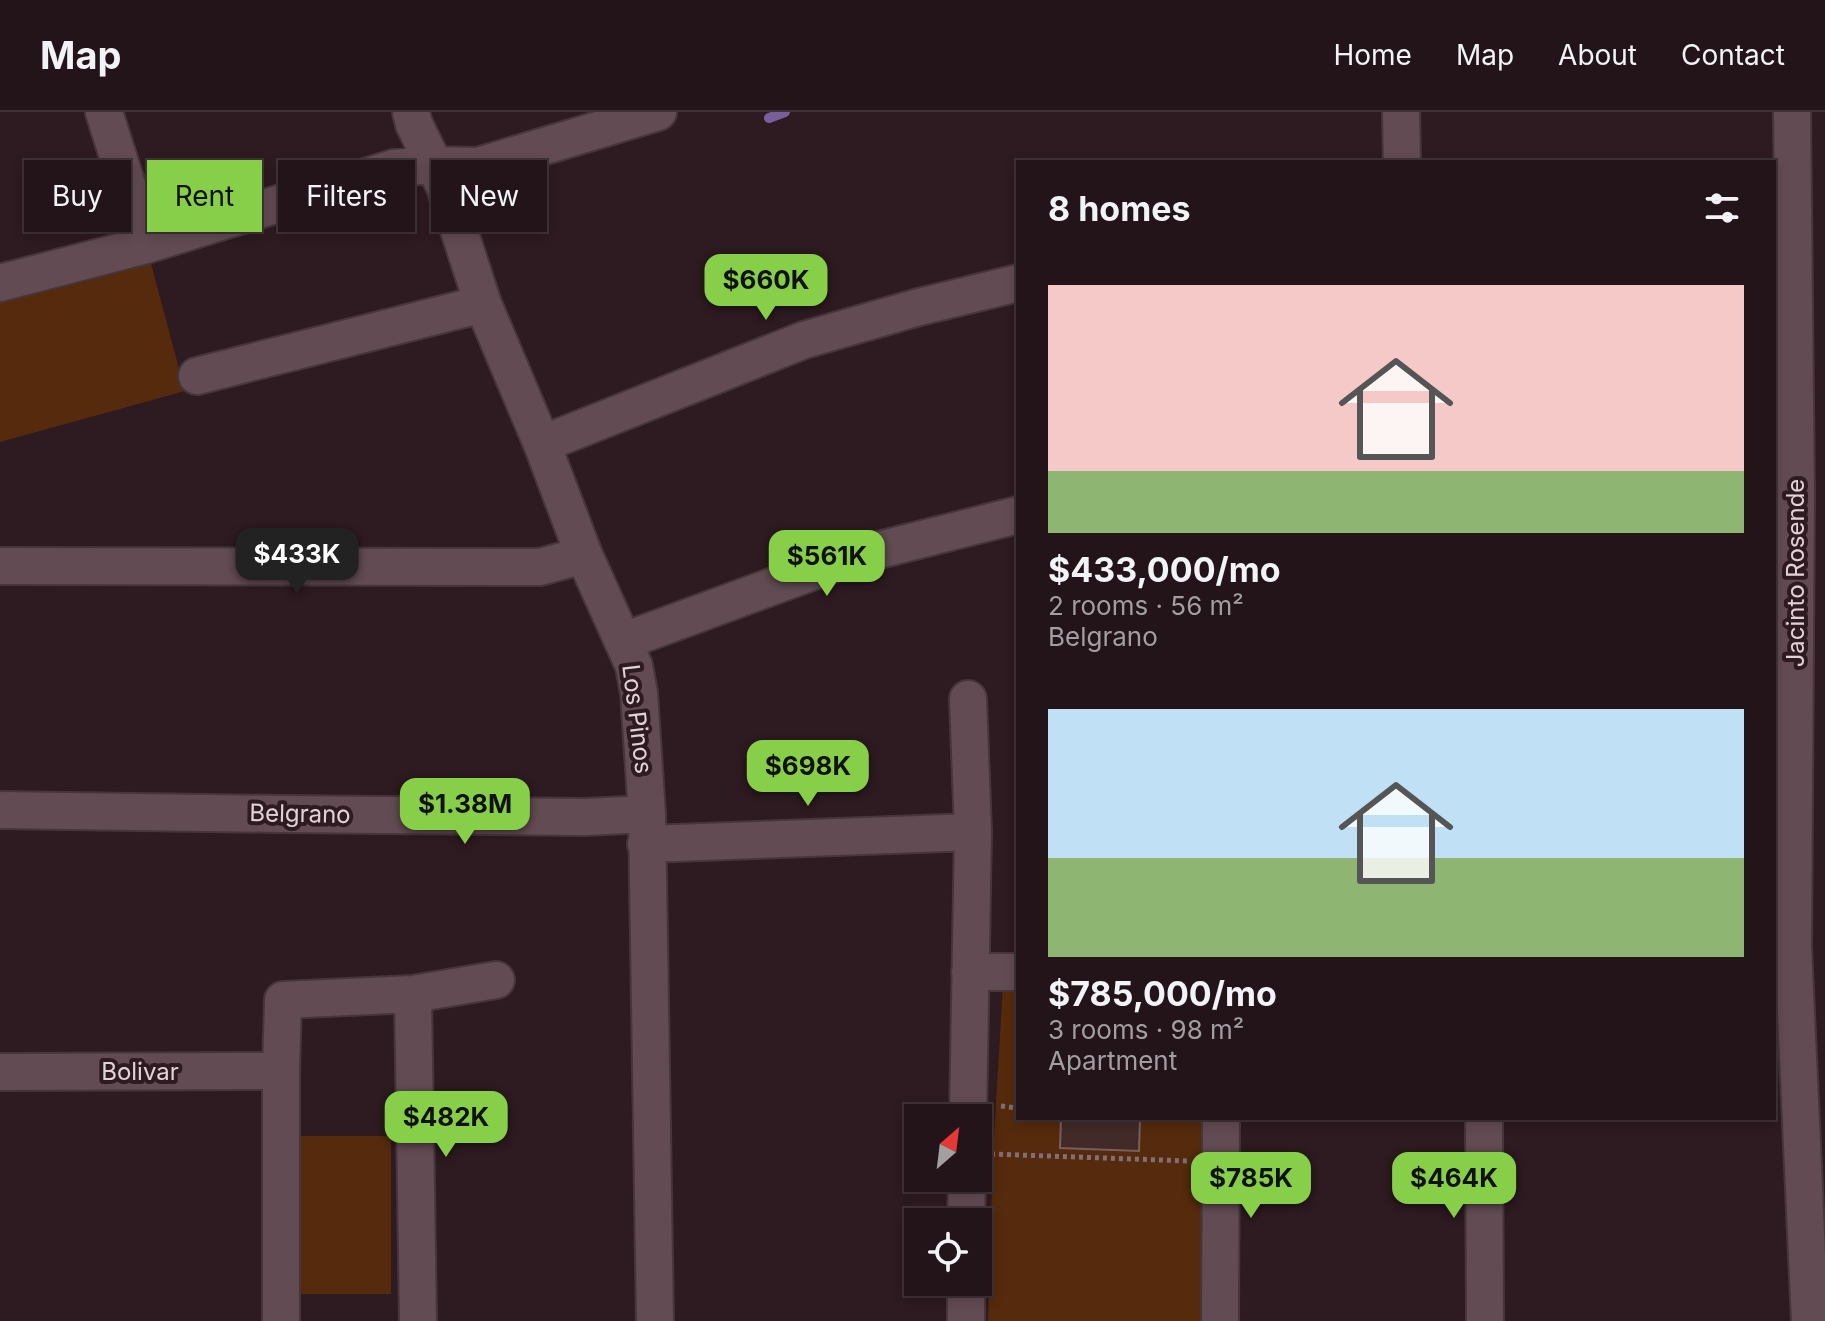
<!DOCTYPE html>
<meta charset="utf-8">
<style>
:root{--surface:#221419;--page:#2a1d22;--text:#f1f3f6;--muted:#a29ea2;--line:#3f3338;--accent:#88cf49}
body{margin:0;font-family:Inter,sans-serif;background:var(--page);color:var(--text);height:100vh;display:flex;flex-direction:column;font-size:30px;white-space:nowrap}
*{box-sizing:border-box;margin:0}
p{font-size:26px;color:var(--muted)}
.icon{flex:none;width:44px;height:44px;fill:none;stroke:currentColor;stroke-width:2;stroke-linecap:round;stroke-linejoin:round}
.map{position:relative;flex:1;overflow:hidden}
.side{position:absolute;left:1016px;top:48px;width:760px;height:960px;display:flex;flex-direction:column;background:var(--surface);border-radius:0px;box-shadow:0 4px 12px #0003,0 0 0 2px var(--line)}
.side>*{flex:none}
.guide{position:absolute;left:24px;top:48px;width:760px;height:72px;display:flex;gap:16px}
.needle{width:52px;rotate:28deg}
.controls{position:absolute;left:904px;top:992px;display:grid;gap:16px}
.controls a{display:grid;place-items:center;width:88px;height:88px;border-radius:0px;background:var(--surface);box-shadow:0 4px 12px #0003,0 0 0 2px var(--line);font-size:40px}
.price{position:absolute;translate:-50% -68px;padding:0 18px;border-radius:16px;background:var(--accent);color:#111;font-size:26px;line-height:52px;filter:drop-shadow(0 2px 4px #0008)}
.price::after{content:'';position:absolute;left:50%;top:48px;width:24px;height:18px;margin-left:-12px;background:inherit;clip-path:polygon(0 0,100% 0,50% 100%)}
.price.current{background:#222;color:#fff}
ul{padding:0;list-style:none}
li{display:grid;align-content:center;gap:16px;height:424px;padding:0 32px}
li span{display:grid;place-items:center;height:248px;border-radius:0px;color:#555}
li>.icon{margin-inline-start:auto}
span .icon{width:144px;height:144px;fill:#fffc;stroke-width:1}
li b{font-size:34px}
h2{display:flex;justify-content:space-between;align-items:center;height:96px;padding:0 32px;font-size:34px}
.tag{padding:0 28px;border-radius:0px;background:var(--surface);box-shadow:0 4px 12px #0003,0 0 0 2px var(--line);font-size:28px;line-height:72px}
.tag.current{background:var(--accent);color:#111}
header{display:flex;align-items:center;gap:48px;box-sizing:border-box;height:112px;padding:0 40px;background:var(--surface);border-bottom:2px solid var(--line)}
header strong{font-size:38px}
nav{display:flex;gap:44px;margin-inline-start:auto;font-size:28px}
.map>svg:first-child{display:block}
</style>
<header>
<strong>Map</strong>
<nav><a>Home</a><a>Map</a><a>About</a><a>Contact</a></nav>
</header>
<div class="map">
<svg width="1825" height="1209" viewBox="0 0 1825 1209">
<rect width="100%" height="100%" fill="#2e1a21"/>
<!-- green -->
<path fill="#552a0d" d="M146 133 185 279 0 330V171Z
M1003 873 1018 874V1006H1209L1206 1209H988L993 1042Z
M295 1024H391V1182H295Z"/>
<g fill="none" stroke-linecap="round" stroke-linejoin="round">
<!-- stream -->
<path stroke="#785e9d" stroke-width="10" d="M769 6 785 0"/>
</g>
<!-- building -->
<path fill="#412a28" stroke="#795f5d" stroke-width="2" d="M1061 1006H1140L1139 1039 1060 1036Z"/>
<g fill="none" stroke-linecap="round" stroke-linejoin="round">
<!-- street casing -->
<g stroke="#46363c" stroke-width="40">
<path id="street" d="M104 0 146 133
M411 0 414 12 445 75 483 192 542 332 584 443 634 554 639 581 647 702 655 1209
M1401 0 1402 50
M1792 0 1796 382 1793 835 1810 1209
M0 171 146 133 394 56 432 53 478 54 658 0
M197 264 483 192
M542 332 804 228 919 195 1018 171
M0 454 540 455 584 443
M624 529 855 444 1018 403
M0 698 282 702 585 705 647 702
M646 732 973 720
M970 860H1018
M413 882 418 1209
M0 960 281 959
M968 1006 973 720 968 587
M1484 1006 1485 1209
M966 1110 967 1066
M281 1209V959L283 888 413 882 496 868
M966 1209V1170
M1220 1209 1221 1006"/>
</g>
<!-- path -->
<path stroke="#816f76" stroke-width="5" stroke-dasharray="4 4" stroke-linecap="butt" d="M1001 994 1018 996
M991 1042 1189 1049"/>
<!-- street -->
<use href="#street" stroke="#624b52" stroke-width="36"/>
</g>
<g text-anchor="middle" stroke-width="8" stroke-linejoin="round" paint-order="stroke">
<!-- street labels -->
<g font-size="24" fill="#e1d2d7" stroke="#2e1a21">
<text transform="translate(1796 461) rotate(-90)" y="8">Jacinto Rosende</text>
<text transform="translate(637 607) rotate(83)" y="8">Los Pinos</text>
<text transform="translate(300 702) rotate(1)" y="8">Belgrano</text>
<text x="140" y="968">Bolivar</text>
</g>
</g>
</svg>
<div class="controls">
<a><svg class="needle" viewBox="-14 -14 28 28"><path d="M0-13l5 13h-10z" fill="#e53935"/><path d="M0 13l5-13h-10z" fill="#a29ea2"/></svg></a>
<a><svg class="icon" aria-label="locate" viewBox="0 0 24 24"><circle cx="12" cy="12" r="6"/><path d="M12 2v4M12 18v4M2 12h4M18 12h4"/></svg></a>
</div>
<b class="price" style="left:766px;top:210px">$660K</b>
<b class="price current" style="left:297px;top:484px">$433K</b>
<b class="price" style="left:827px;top:486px">$561K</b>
<b class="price" style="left:808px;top:696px">$698K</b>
<b class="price" style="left:465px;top:734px">$1.38M</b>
<b class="price" style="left:446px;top:1047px">$482K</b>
<b class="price" style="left:1251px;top:1108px">$785K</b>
<b class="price" style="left:1454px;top:1108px">$464K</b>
<div class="guide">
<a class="tag">Buy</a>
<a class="tag current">Rent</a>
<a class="tag">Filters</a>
<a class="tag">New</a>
</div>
<section class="side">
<h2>8 homes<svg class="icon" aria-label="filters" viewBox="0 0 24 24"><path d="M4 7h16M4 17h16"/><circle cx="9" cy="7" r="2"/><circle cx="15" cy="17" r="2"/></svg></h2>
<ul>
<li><span style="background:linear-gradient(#f6c9c9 75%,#8fb573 0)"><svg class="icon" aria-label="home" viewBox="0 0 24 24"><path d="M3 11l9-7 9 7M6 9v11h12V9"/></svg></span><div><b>$433,000/mo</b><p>2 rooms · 56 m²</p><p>Belgrano</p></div></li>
<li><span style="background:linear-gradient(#bfe0f5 60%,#8fb573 0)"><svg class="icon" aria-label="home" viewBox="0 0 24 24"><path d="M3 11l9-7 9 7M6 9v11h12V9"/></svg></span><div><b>$785,000/mo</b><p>3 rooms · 98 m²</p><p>Apartment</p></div></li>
</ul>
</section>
</div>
